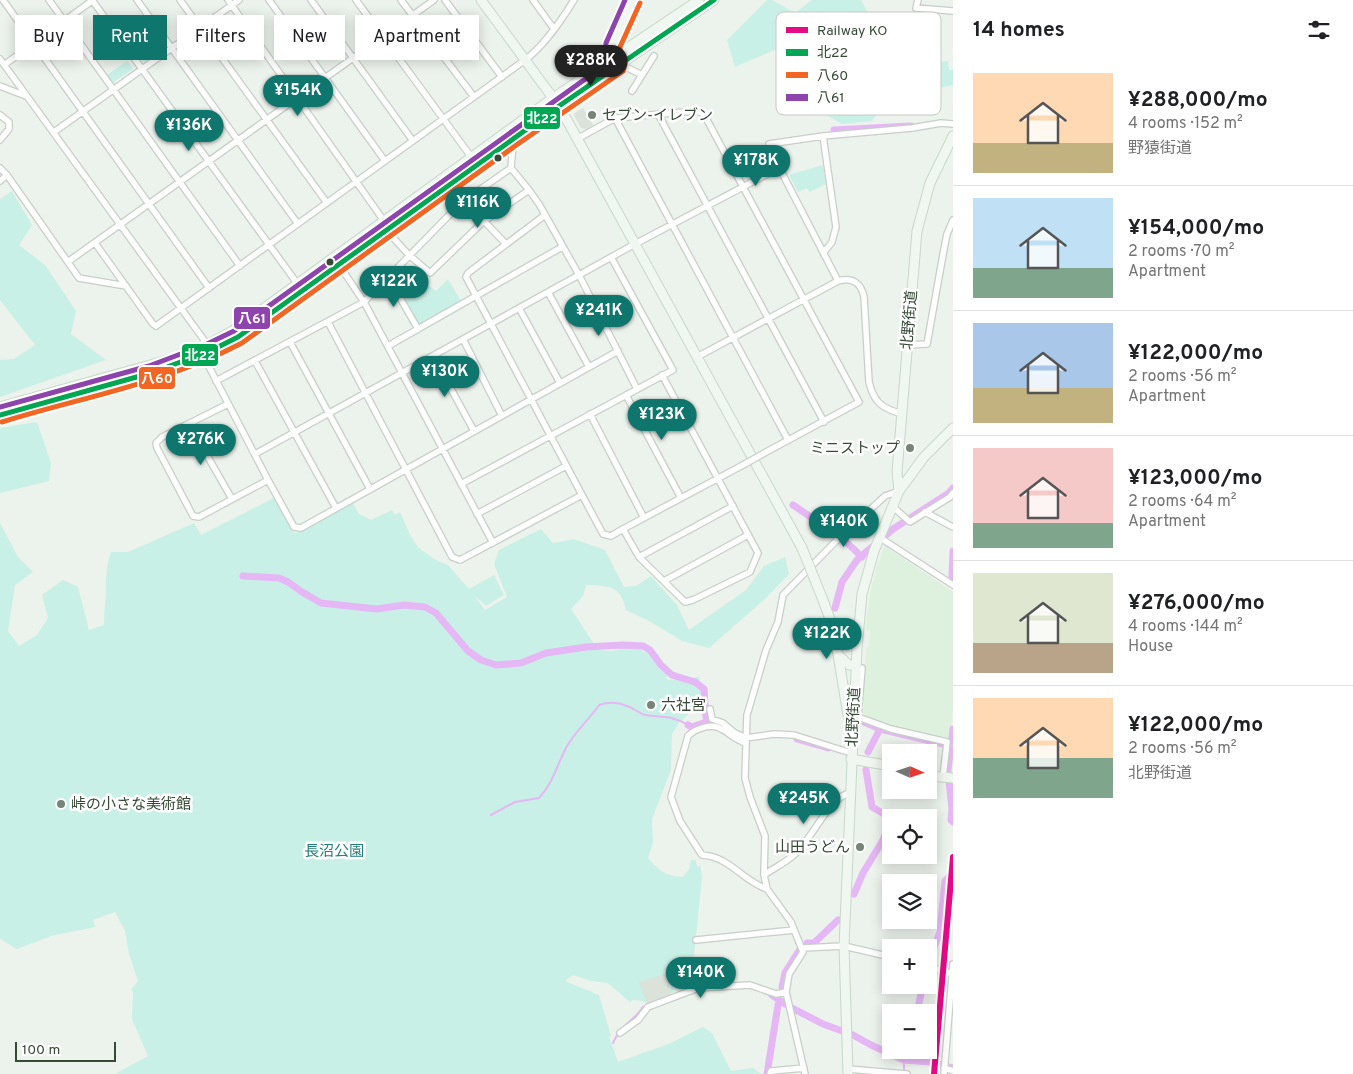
<!DOCTYPE html>
<meta charset="utf-8">
<style>
:root{--surface:#fff;--page:#f6f6f6;--text:#202124;--muted:#757577;--line:#e0e0e0;--accent:#0f766e}
body{margin:0;font-family:Overpass,"Noto Sans JP",sans-serif;background:var(--page);color:var(--text);height:100vh;display:flex;flex-direction:column;font-size:19px;white-space:nowrap}
*{box-sizing:border-box;margin:0}
p{font-size:16px;color:var(--muted)}
.icon{flex:none;width:28px;height:28px;fill:none;stroke:currentColor;stroke-width:2;stroke-linecap:round;stroke-linejoin:round}
.map{position:relative;flex:1;overflow:hidden}
.side{display:flex;flex-direction:column;background:var(--surface);width:400px}
.side>*{flex:none}
.top-card{position:absolute;left:15px;top:15px;width:475px;height:45px;display:flex;gap:10px}
.needle{width:32px;rotate:93deg}
.controls{position:absolute;left:882px;top:744px;display:grid;gap:10px}
.controls a{display:grid;place-items:center;width:55px;height:55px;border-radius:0px;background:var(--surface);box-shadow:0 2px 12px #0003;font-size:25px}
.scale{position:absolute;left:15px;bottom:12px;width:101px;box-sizing:border-box;padding-left:5px;border:2px solid #364a36;border-top:0;font-size:14px;line-height:18px;white-space:nowrap;color:#364a36;-webkit-text-stroke:4px #fff;paint-order:stroke}
.price{position:absolute;translate:-50% -42px;padding:0 11px;border-radius:18px;background:var(--accent);color:#fff;font-size:16px;line-height:32px;filter:drop-shadow(0 1px 2px #0008)}
.price::after{content:'';position:absolute;left:50%;top:30px;width:15px;height:11px;margin-left:-8px;background:inherit;clip-path:polygon(0 0,100% 0,50% 100%)}
.price.current{background:#222;color:#fff}
ul{padding:0;list-style:none}
li{display:flex;align-items:center;gap:15px;height:125px;padding:0 20px}
li+li{border-top:1px solid var(--line)}
li span{display:grid;place-items:center;flex:none;width:140px;height:100px;border-radius:0px;color:#555}
li>.icon{margin-inline-start:auto}
span .icon{width:60px;height:60px;fill:#fffc;stroke-width:1}
li b{font-size:21px}
h2{display:flex;justify-content:space-between;align-items:center;height:60px;padding:0 20px;font-size:21px}
.chip{padding:0 18px;border-radius:0px;background:var(--surface);box-shadow:0 2px 12px #0003;font-size:18px;line-height:45px}
.chip.current{background:var(--accent);color:#fff}
main{display:flex;flex:1;min-height:0}
.map>svg:first-child{display:block}
</style>
<main>
<div class="map">
<svg width="953" height="1074" viewBox="0 0 953 1074">
<rect width="100%" height="100%" fill="#ecf2ec"/>
<!-- education -->
<path fill="#ddf1de" d="M885 546 953 592V705L950 741 884 725 863 717 866 649 869 646 870 631 866 629 867 614 871 590 879 560Z"/>
<!-- green -->
<path fill="#c9f0e6" d="M767 0H772L795 13 812 0H861L880 35 909 52 905 74 872 121 842 124 805 103 804 68 790 63 779 48 735 67 727 40Z
M157 37 163 48 146 62 141 61 136 53Z
M127 61 133 69 112 83 107 75Z
M948 61 949 70H953V85L927 91 923 75 941 62Z
M823 165 826 184 810 192 807 188 798 192 789 175Z
M12 191 32 225 19 245 45 265 76 311 71 334 106 360 0 397V360L14 359 35 345 0 300V199Z
M401 264 436 291 448 279 462 303 418 329 388 277Z
M37 422 51 463 49 481 0 493V428Z
M274 498 292 531 296 533 353 503 359 514 371 520 392 510 395 515 400 512 410 535 418 547 434 559 448 565 469 589 494 575 504 595 486 606 473 594 485 610 507 597 494 564 499 550 541 529 553 543 574 539 605 550 624 587 636 586 651 576 677 605 689 630 746 590 764 566 785 557 789 574 767 597 709 648 682 641 651 622 626 610C621 585 608 586 586 585L583 596 571 609 598 650 612 651 637 644 643 652H647L668 676 666 678 668 680 699 677 703 700 677 725H678L672 734 671 770 652 819 653 842 648 858C659 871 666 876 683 877L689 869 691 860H695L698 867 700 865 702 877 694 956 692 958 668 965 674 992 647 1004 643 1001 633 1000 630 1002 608 983 591 981 573 975 565 981 599 995 611 1036 609 1037 618 1062 671 1043 703 1027 712 1033 731 1071 753 1068 761 1074H115L148 1056 132 1019 133 992 131 989 138 981 129 954 125 931 115 912 93 920 95 927 51 936 17 949 0 939V523L18 557 33 572 15 585 8 631 19 646 37 635 48 618 42 595 63 580 78 587 89 630 104 625C104 614 105 604 106 593 106 577 106 567 111 552H128L194 523 201 535Z"/>
<!-- parking -->
<path fill="#dae2da" d="M583 108 593 125 587 129 581 128 574 115 576 112Z
M668 973 671 995 647 1003 639 982Z"/>
<g fill="none" stroke-linecap="round" stroke-linejoin="round">
<!-- stream -->
<path stroke="#e6b7f5" stroke-width="2" d="M491 815 515 802 539 798C553 783 557 765 566 748 575 731 589 720 599 705 608 702 618 702 627 706 634 708 638 713 645 715 663 718 672 715 688 725
M613 1043C621 1024 633 1022 643 1007
M904 1073V1060"/>
<!-- canal -->
<path stroke="#e6b7f5" stroke-width="7" d="M834 130 911 126
M793 505 843 539 862 557
M953 551 952 577 953 583
M243 576 279 578 288 582 302 592 321 603 377 609 404 605 425 607 436 613 468 651 481 660 496 665 521 663 546 653 586 647 623 645 643 646 650 650 661 665 672 675 695 682 704 689 706 717 709 721
M835 608 842 582 857 560 893 529 949 493 953 488
M864 722 880 729 943 744
M688 725 692 727 709 721 713 722
M953 729 948 771 952 809 951 820 953 822
M797 739 828 748
M868 752 880 729
M866 770 872 807 891 818
M854 894 863 873 883 840 891 819
M807 943H814L838 920
M929 960 940 932 945 881 948 878 953 879
M782 987 785 973 799 951
M772 995 785 1004
M794 1009 823 1024 853 1035 871 1045 904 1060 930 1062 953 1068
M917 1012 923 985
M904 1060 908 1050
M767 1074 778 1005"/>
<!-- street casing -->
<g stroke="#c7cfc8" stroke-width="8">
<path id="street" d="M3 0 209 288
M49 0 240 266
M92 0 299 286
M137 0 298 224
M180 0 327 203
M228 0 384 221
M269 0 385 161
M311 0 413 141
M356 0 472 158
M401 0 474 97
M445 0 502 77
M533 0 554 29
M918 0 916 8 953 11
M0 59 204 340 206 361 268 480 294 527 301 528 618 351
M623 62 628 68 642 75
M4 65 93 0
M0 86 26 96
M632 91 654 56
M658 114 824 422
M0 115 9 122V129L0 140
M615 118 788 440
M54 132 239 0
M577 139 615 118 696 111 702 113 707 120 859 402 768 451
M769 144 823 136
M0 168 7 175
M0 181 7 175 79 278 126 286
M529 190 539 204 579 275 637 389
M462 202 484 221 506 244
M545 215 468 273 466 277 582 495
M386 230 409 255 430 273 484 221 529 190 511 168
M95 243 153 324 156 326
M824 252 832 242 836 227 823 136 912 128 941 123 953 124
M69 261 434 0
M339 265 364 302 493 543
M388 277 418 329
M548 292 589 367
M519 308 560 383
M328 322 452 557 460 560 582 495 603 534 611 536 623 529 639 557 685 602 693 600 750 572 758 553 662 375
M156 326 525 60C545 45 561 21 574 0
M463 339 502 416
M290 342 370 489
M907 345 927 344 944 249 947 234 953 220
M388 346 562 247
M433 356 474 431
M697 357 838 281C853 277 861 283 864 297L869 382C874 403 882 408 902 414
M255 361 336 508
M216 381 364 302 462 202 511 168 513 145 511 140
M626 395 681 498
M228 404 162 437 156 443 157 448 193 516 199 517 268 480
M590 414 644 518
M189 424 232 499
M255 454 635 244 775 170 781 171 838 281
M461 484 673 370 611 257
M892 506 910 522 950 497 953 493
M925 512 953 527
M477 514 566 466
M623 529 743 465
M879 537 953 585
M639 557 733 506
M664 581 748 535
M862 668 858 717 891 729 947 742 943 777
M710 709 712 719 723 723 735 733 746 738 774 734 794 735 851 753
M746 743C728 738 723 721 702 728 696 730 693 731 688 736L671 797 680 821 702 855C731 857 742 881 767 889
M764 875C774 868 787 862 796 853 811 840 830 796 850 793
M696 940 794 930
M802 948 844 946 891 957
M929 967 953 974
M620 1033 638 1020 648 1007 698 988 750 985 776 994 786 992
M944 1068 953 1071
M848 1069 907 1074
M770 1074 771 1071 804 1068
M805 1074 786 992 789 974 803 952 791 922 767 889 764 875 765 836 750 797 745 778 747 715 766 650 778 622 783 595 837 540 885 496 899 491
M944 1074 953 964"/>
</g>
<!-- secondary casing -->
<g stroke="#c7d8c8" stroke-width="11">
<path id="secondary" d="M481 0 553 98 568 122 802 548
M616 61 612 51 613 45 633 0
M0 407 175 358 205 346 234 330 553 98 699 0
M0 415C79 388 164 379 238 337L559 106 714 0
M899 491 924 457 953 428
M831 622 838 655 849 665H856
M838 655 849 721
M851 759 891 766
M929 776 953 778
M848 1074 844 946 857 649 862 594 874 551 899 491 897 472 917 231 930 183 953 136"/>
</g>
<!-- street -->
<use href="#street" stroke="#fcfdfc" stroke-width="5.5"/>
<!-- secondary -->
<use href="#secondary" stroke="#eff7f0" stroke-width="9"/>
<!-- street-bridge casing -->
<g stroke="#c7cfc8" stroke-width="8" stroke-linecap="butt">
<path id="street-bridge" d="M743 465 768 451"/>
</g>
<!-- secondary-bridge casing -->
<g stroke="#c7d8c8" stroke-width="11" stroke-linecap="butt">
<path id="secondary-bridge" d="M802 548 823 600 831 622"/>
</g>
<!-- street-bridge -->
<use href="#street-bridge" stroke="#fcfdfc" stroke-width="5.5"/>
<!-- secondary-bridge -->
<use href="#secondary-bridge" stroke="#eff7f0" stroke-width="9"/>
<!-- bus-1 casing -->
<g stroke="#fff" stroke-width="9">
<path id="bus-1" d="M0 415 151 373 210 351 238 337 559 106 714 0"/>
</g>
<!-- bus-2 casing -->
<g stroke="#fff" stroke-width="9">
<path id="bus-2" d="M2 422C83 397 166 383 242 343L515 146 623 71 625 64 620 50V47L640 3"/>
</g>
<!-- bus-3 casing -->
<g stroke="#fff" stroke-width="9">
<path id="bus-3" d="M0 407 149 366 207 344 234 331 609 62 605 52 606 43 625 0"/>
</g>
<!-- bus-1 -->
<use href="#bus-1" stroke="#00a651" stroke-width="5"/>
<!-- bus-2 -->
<use href="#bus-2" stroke="#f26522" stroke-width="5"/>
<!-- bus-3 -->
<use href="#bus-3" stroke="#8e44ad" stroke-width="5"/>
<!-- rail-1 casing -->
<g stroke="#fff" stroke-width="10">
<path id="rail-1" d="M934 1074 953 857"/>
</g>
<!-- rail-1 -->
<use href="#rail-1" stroke="#e50b84" stroke-width="6"/>
</g>
<!-- markers -->
<g fill="#768576" stroke="#fff" stroke-width="2">
<circle cx="592" cy="115" r="5"/>
<circle cx="910" cy="448" r="5"/>
<circle cx="651" cy="705" r="5"/>
<circle cx="61" cy="804" r="5"/>
<circle cx="860" cy="847" r="5"/>
</g>
<g fill="#364a36" stroke="#fff" stroke-width="2">
<circle cx="498" cy="158" r="4.5"/>
<circle cx="330" cy="262" r="4.5"/>
</g>
<g text-anchor="middle" stroke-width="5" stroke-linejoin="round" paint-order="stroke">
<!-- poi labels -->
<g font-size="15" fill="#364a36" stroke="#fff" text-anchor="start">
<text x="602" y="120">セブン-イレブン</text>
<text x="900" y="453" text-anchor="end">ミニストップ</text>
<text x="661" y="710">六社宮</text>
<text x="71" y="809">峠の小さな美術館</text>
<text x="850" y="852" text-anchor="end">山田うどん</text>
</g>
<!-- street labels -->
<g font-size="15" fill="#364a36" stroke="#fff">
<text transform="translate(909 320) rotate(-85)" y="5">北野街道</text>
<text transform="translate(853 717) rotate(-87)" y="5">北野街道</text>
</g>
<!-- park labels -->
<g font-size="15" fill="#207e7c" stroke="#fff">
<text x="334" y="856">長沼公園</text>
</g>
</g>
<!-- legend -->
<rect x="776" y="12" width="165" height="103" rx="8" fill="#fff" stroke="#c3c9c3" stroke-width="1"/>
<rect x="786" y="27" width="22" height="6" fill="#e50b84"/>
<rect x="786" y="49" width="22" height="7" fill="#00a651"/>
<rect x="786" y="72" width="22" height="6" fill="#f26522"/>
<rect x="786" y="94" width="22" height="7" fill="#8e44ad"/>
<g font-size="14" fill="#364a36">
<text x="817" y="35">Railway KO</text>
<text x="817" y="57">北22</text>
<text x="817" y="80">八60</text>
<text x="817" y="102">八61</text>
</g>
<g stroke="#fff" stroke-width="2">
<rect x="523" y="106" width="38" height="24" rx="5" fill="#00a651"/>
<rect x="233" y="306" width="38" height="24" rx="5" fill="#8e44ad"/>
<rect x="181" y="343" width="38" height="24" rx="5" fill="#00a651"/>
<rect x="138" y="366" width="38" height="24" rx="5" fill="#f26522"/>
</g>
<g font-size="14" text-anchor="middle" font-weight="bold" fill="#fff">
<text x="542" y="123">北22</text>
<text x="252" y="323">八61</text>
<text x="200" y="360">北22</text>
<text x="157" y="383">八60</text>
</g>
</svg>
<div class="controls">
<a><svg class="needle" viewBox="-14 -14 28 28"><path d="M0-13l5 13h-10z" fill="#e53935"/><path d="M0 13l5-13h-10z" fill="#757577"/></svg></a>
<a><svg class="icon" aria-label="locate" viewBox="0 0 24 24"><circle cx="12" cy="12" r="6"/><path d="M12 2v4M12 18v4M2 12h4M18 12h4"/></svg></a>
<a><svg class="icon" aria-label="layers" viewBox="0 0 24 24"><path d="M12 4l9 5-9 5-9-5zM3 14l9 5 9-5"/></svg></a>
<a>+</a>
<a>−</a>
</div>
<div class="scale">100 m</div>
<b class="price current" style="left:591px;top:87px">¥288K</b>
<b class="price" style="left:298px;top:117px">¥154K</b>
<b class="price" style="left:189px;top:152px">¥136K</b>
<b class="price" style="left:756px;top:187px">¥178K</b>
<b class="price" style="left:478px;top:229px">¥116K</b>
<b class="price" style="left:394px;top:308px">¥122K</b>
<b class="price" style="left:599px;top:337px">¥241K</b>
<b class="price" style="left:445px;top:398px">¥130K</b>
<b class="price" style="left:662px;top:441px">¥123K</b>
<b class="price" style="left:201px;top:466px">¥276K</b>
<b class="price" style="left:844px;top:548px">¥140K</b>
<b class="price" style="left:827px;top:660px">¥122K</b>
<b class="price" style="left:804px;top:825px">¥245K</b>
<b class="price" style="left:701px;top:999px">¥140K</b>
<div class="top-card">
<a class="chip">Buy</a>
<a class="chip current">Rent</a>
<a class="chip">Filters</a>
<a class="chip">New</a>
<a class="chip">Apartment</a>
</div>
</div>
<section class="side">
<h2>14 homes<svg class="icon" aria-label="filters" viewBox="0 0 24 24"><path d="M4 7h16M4 17h16"/><circle cx="9" cy="7" r="2"/><circle cx="15" cy="17" r="2"/></svg></h2>
<ul>
<li><span style="background:linear-gradient(#ffd9b3 70%,#c2b280 0)"><svg class="icon" aria-label="home" viewBox="0 0 24 24"><path d="M3 11l9-7 9 7M6 9v11h12V9"/></svg></span><div><b>¥288,000/mo</b><p>4 rooms · 152 m²</p><p>野猿街道</p></div></li>
<li><span style="background:linear-gradient(#bfe0f5 70%,#7fa58c 0)"><svg class="icon" aria-label="home" viewBox="0 0 24 24"><path d="M3 11l9-7 9 7M6 9v11h12V9"/></svg></span><div><b>¥154,000/mo</b><p>2 rooms · 70 m²</p><p>Apartment</p></div></li>
<li><span style="background:linear-gradient(#a9c7e8 65%,#c2b280 0)"><svg class="icon" aria-label="home" viewBox="0 0 24 24"><path d="M3 11l9-7 9 7M6 9v11h12V9"/></svg></span><div><b>¥122,000/mo</b><p>2 rooms · 56 m²</p><p>Apartment</p></div></li>
<li><span style="background:linear-gradient(#f6c9c9 75%,#7fa58c 0)"><svg class="icon" aria-label="home" viewBox="0 0 24 24"><path d="M3 11l9-7 9 7M6 9v11h12V9"/></svg></span><div><b>¥123,000/mo</b><p>2 rooms · 64 m²</p><p>Apartment</p></div></li>
<li><span style="background:linear-gradient(#dfe7d0 70%,#b9a48a 0)"><svg class="icon" aria-label="home" viewBox="0 0 24 24"><path d="M3 11l9-7 9 7M6 9v11h12V9"/></svg></span><div><b>¥276,000/mo</b><p>4 rooms · 144 m²</p><p>House</p></div></li>
<li><span style="background:linear-gradient(#ffd9b3 60%,#7fa58c 0)"><svg class="icon" aria-label="home" viewBox="0 0 24 24"><path d="M3 11l9-7 9 7M6 9v11h12V9"/></svg></span><div><b>¥122,000/mo</b><p>2 rooms · 56 m²</p><p>北野街道</p></div></li>
</ul>
</section>
</main>
